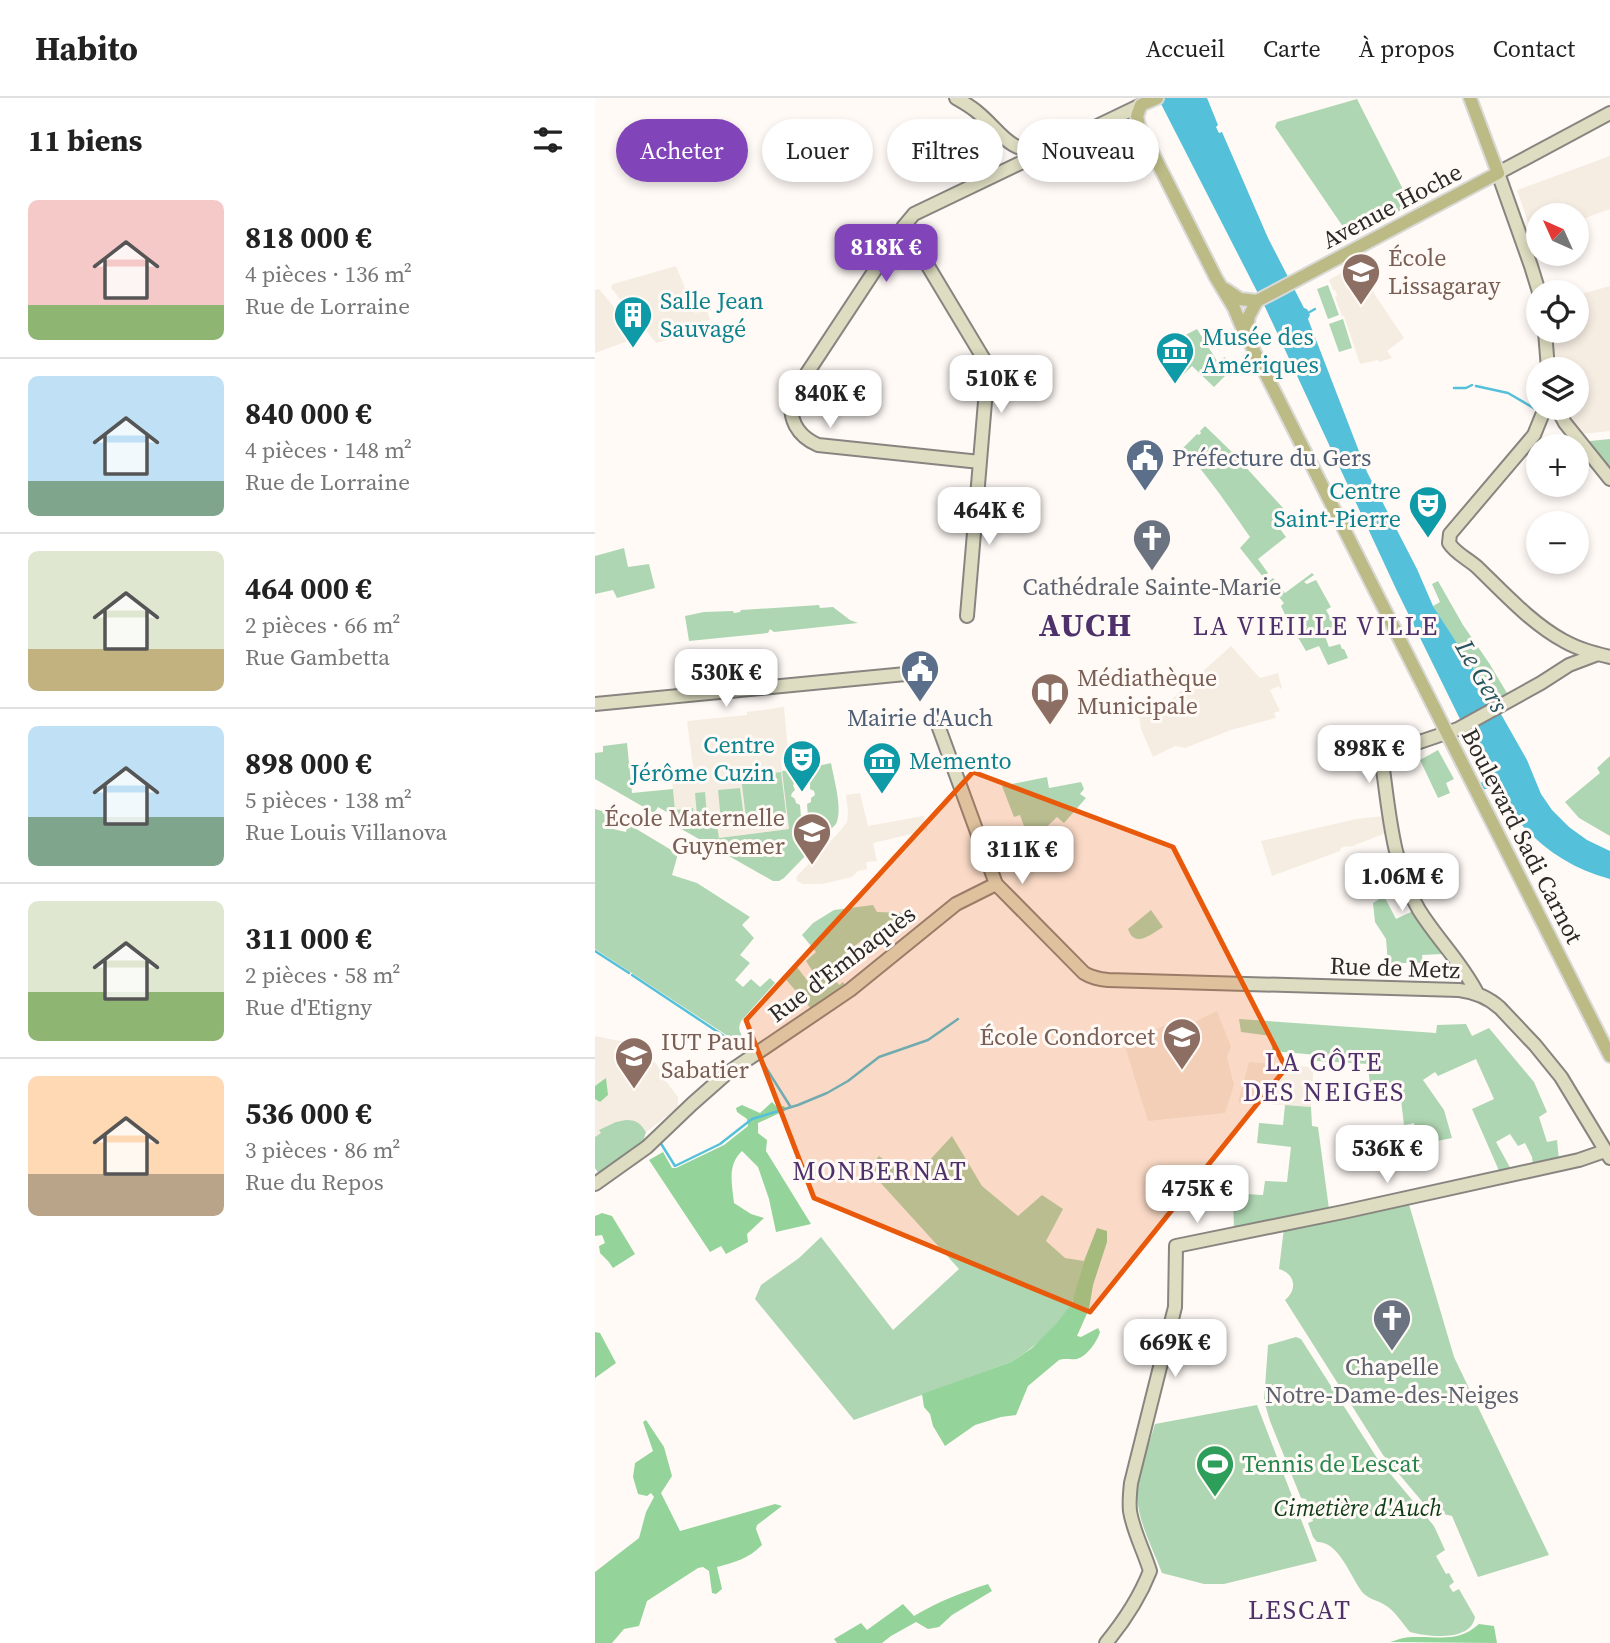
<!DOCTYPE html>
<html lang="fr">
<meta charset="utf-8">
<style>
:root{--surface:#fff;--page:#f6f6f6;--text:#222;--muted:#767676;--line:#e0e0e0;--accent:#8244b9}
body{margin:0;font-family:"Source Serif 4",serif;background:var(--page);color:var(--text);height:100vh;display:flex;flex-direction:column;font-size:26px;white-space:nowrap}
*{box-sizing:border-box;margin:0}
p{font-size:23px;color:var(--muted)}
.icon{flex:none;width:38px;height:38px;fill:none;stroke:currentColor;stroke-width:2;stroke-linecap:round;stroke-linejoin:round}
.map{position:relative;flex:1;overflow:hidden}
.details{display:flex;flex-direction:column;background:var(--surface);width:595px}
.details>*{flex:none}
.hud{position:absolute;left:21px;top:21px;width:665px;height:63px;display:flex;gap:14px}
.needle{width:46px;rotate:315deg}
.buttons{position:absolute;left:931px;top:105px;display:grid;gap:14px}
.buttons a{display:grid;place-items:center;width:63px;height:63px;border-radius:50%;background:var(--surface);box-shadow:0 4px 10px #0003;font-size:35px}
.price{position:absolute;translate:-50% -60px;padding:0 16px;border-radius:14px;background:#fff;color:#222;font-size:23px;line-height:46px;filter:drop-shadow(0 2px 4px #0008)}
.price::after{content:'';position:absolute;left:50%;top:42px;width:21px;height:16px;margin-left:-10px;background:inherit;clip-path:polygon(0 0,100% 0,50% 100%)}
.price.selected{background:var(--accent);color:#fff}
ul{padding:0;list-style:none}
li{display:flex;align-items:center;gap:21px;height:175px;padding:0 28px}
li+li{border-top:2px solid var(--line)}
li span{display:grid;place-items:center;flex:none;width:196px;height:140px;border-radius:10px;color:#555}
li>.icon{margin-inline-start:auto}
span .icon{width:84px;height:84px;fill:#fffc;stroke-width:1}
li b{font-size:30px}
h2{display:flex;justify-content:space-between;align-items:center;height:84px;padding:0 28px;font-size:30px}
.pill{padding:0 24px;border-radius:32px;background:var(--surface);box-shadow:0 4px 10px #0003;font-size:24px;line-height:63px}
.pill.selected{background:var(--accent);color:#fff}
header{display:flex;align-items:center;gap:42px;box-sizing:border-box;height:98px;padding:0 35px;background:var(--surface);border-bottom:2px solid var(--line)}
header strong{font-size:33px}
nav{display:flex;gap:38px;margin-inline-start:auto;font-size:24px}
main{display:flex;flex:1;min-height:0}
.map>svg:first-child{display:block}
</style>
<header>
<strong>Habito</strong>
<nav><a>Accueil</a><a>Carte</a><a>À propos</a><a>Contact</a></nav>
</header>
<main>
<section class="details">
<h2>11 biens<svg class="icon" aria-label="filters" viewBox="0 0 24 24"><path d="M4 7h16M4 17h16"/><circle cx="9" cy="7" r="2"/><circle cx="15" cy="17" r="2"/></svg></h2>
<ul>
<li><span style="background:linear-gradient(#f6c9c9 75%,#8fb573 0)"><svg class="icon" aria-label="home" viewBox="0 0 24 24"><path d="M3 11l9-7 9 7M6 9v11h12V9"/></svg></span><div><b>818 000 €</b><p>4 pièces · 136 m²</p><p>Rue de Lorraine</p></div></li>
<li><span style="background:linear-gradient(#bfe0f5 75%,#7fa58c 0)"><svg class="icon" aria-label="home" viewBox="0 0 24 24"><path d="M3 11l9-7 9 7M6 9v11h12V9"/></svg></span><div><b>840 000 €</b><p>4 pièces · 148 m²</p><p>Rue de Lorraine</p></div></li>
<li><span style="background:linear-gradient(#dfe7d0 70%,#c2b280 0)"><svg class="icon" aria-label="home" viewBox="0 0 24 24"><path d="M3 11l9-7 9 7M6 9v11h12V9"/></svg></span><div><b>464 000 €</b><p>2 pièces · 66 m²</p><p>Rue Gambetta</p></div></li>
<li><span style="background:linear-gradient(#bfe0f5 65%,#7fa58c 0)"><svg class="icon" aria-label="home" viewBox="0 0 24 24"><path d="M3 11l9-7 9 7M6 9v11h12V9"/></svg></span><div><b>898 000 €</b><p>5 pièces · 138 m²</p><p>Rue Louis Villanova</p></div></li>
<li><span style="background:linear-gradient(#dfe7d0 65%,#8fb573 0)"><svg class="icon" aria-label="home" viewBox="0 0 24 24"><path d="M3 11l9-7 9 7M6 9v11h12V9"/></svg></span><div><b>311 000 €</b><p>2 pièces · 58 m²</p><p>Rue d'Etigny</p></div></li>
<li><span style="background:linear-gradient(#ffd9b3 70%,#b9a48a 0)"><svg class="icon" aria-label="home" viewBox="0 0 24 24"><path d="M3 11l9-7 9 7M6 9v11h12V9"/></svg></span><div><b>536 000 €</b><p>3 pièces · 86 m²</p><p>Rue du Repos</p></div></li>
</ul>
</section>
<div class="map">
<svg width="1015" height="1545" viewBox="0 0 1015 1545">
<rect width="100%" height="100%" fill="#fffaf6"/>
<!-- built -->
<path fill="#f6ede2" d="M1015 58V111L982 123V117H943V137L938 139 922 92Z
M760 167 809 240 792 253 797 260 784 264 783 262 765 266 749 218H747L740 199 742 198 740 192H738L734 182Z
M81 168 100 215 112 212 115 222 98 225 80 240 61 245 16 190 18 186Z
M1015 188V333L986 336 973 318 969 310H982V271H958L955 233H982V197Z
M4 191 44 239 0 255V192Z
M636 548 665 580 683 575 687 590 685 591 684 588 675 592 685 613 679 615 681 620 636 632 590 650 580 648 558 659 546 631 544 618 568 609Z
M189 609 193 653H189L190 661 186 662 194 731 124 740 80 712 76 672 98 669 92 623 152 617V614Z
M265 695 273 728 328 718 333 732 278 745 282 763 271 764 272 771 263 773 257 779 227 786H208L202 783 201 779 245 733 252 724 253 715 251 697Z
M789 718 791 735 755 749 752 748 746 750 745 753 677 778 666 743 761 721Z
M622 913 636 949 632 959 639 987 630 1015 553 1023 529 945 576 925 579 934Z
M0 938 35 945 47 964H60L71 980 70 982 83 999V1010L51 1034 31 1035 0 1057Z
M716 961H719L716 1009 643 1004 654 964 715 969Z"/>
<!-- green -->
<path fill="#afd6b2" d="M762 1 816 107 755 139 680 29 682 24Z
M733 187 744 217 733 221 722 191Z
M748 221 757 250 744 254 734 226Z
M602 231 622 263 630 259 634 267 627 271 631 277 619 289 597 268 583 282 561 252Z
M610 328 637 354 688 410 677 420 682 425 685 423 688 426 685 431 691 439 663 461 673 475 668 479 645 450 655 439C632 406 615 381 588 350L602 336 604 337 606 335 605 333Z
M1015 341V370L1013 372 993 345 995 343Z
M29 450 33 469 54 466 60 490 22 500 18 492 0 496V458Z
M717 475 719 477 709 484 712 486 721 482 736 509 731 512 740 528 728 533 734 549 745 546 747 551H749L753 560 733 567 724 548 711 553 701 536 712 529 705 517 693 523 686 508 689 505 672 485 678 480 690 495Z
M843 483 868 527 894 565 912 595 898 603 838 508 845 504 837 486Z
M224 507 225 510 238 509 255 522 263 525 179 534 175 531 173 535 94 543 90 518 109 514 138 513 139 515 145 514 146 512Z
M32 645 37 695 78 691 80 712 98 710 100 724 121 722 124 740 194 731 187 673 196 672 198 674 197 681 199 686 198 687 200 692 197 695 196 698 200 701 201 705 205 707 206 719H213L212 706 216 704V700L220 697 219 693 215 691V678L213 672 214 670 236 665C239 682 248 711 241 726L189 780 184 783H178L81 728 85 722 63 709 59 715 0 681V655L8 654V648Z
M843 652 859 681 851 685 855 695 843 700 825 662Z
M1015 658V738L984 720 970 704 1005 675 1002 670Z
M186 674 191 715 151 720 146 679Z
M452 679 454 690 486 684 489 691 485 696 491 700 469 725 462 719 435 745 425 717 419 719 407 688Z
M145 690 149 720 126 723 123 692Z
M110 694 112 717H102L100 695Z
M0 711 18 716V731L31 734 33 726 83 756 77 777 102 785 155 819 147 827 159 840 145 857 155 865 140 882 148 889 156 881 165 889 175 880 180 885 146 923C141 935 148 938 156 947L151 950 0 851Z
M789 798 801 821 818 813 848 856 827 857 828 865H793L791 841 780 824 778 805Z
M278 807 282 814 310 815 315 822 276 853 267 842 232 871 244 887 248 884 252 890 218 913 188 878 202 869 214 885 222 880 211 863 221 854 207 837 218 825 239 812Z
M556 812 568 829C556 836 540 851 533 831Z
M644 921 841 935 842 927 871 926 877 938 894 930 939 984 952 1014 944 1019 952 1044 962 1042 964 1062 938 1068 937 1059 930 1045 923 1048 915 1036 901 1044 917 1073 905 1075 877 1011 899 1001 881 961 843 978 840 974 828 982 849 1012 857 1040 823 1047 819 1025 809 1027 804 986 775 988 773 966 722 963V957L677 953 678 938 646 934Z
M690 1007 716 1009 717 1028 723 1029 734 1111 639 1131 637 1075 651 1074 650 1096 668 1097 670 1083 692 1084 696 1049 662 1045 664 1025 688 1027Z
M31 1022C42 1022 45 1025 51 1034L47 1047 5 1078 0 1070V1039L6 1035 4 1032 21 1024Z
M357 1038 387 1088 423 1118 447 1097 468 1111 451 1143 470 1160 489 1163C485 1176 483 1193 476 1206 463 1231 439 1249 416 1264L259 1322 160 1201 166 1187 204 1160 226 1139 298 1232 364 1171 273 1071 284 1058 304 1073 318 1080Z
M813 1103 859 1259 954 1457 883 1479 857 1418 835 1413 788 1357 690 1202C703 1191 700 1176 684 1171L689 1130Z
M701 1239 706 1241 782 1360 839 1428 850 1452 841 1458 851 1476 854 1475 859 1484 854 1488 858 1494 864 1491 880 1519C876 1544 833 1539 815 1534 808 1526 802 1516 793 1509 785 1503 776 1502 769 1496 756 1482 745 1443 722 1444L718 1439 713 1425 718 1423 711 1401 706 1400 675 1323 669 1303 673 1247Z
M662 1307 722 1463 629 1486H609L567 1475C559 1454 546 1429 543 1407 539 1383 553 1350 560 1326Z"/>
<!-- forest -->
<path fill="#94d49a" d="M11 980 13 997 5 1004 0 1001V988Z
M177 1004 182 1009 189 1008 191 1012 163 1025V1035L172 1042 171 1053 216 1126 181 1134 174 1101 163 1069 147 1053C132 1067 137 1086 139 1105L156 1116 169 1120 152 1136 153 1144 131 1156 126 1148 115 1154 54 1062 68 1054 77 1070H81L129 1047 153 1028 152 1021 142 1014 141 1010 147 1007 165 1015Z
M7 1115 17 1118 40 1156 18 1170 13 1163 5 1155 4 1148 10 1145 7 1137 0 1138V1118Z
M502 1130 512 1133V1144L498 1187 494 1211 482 1238 486 1239 503 1230 505 1234C502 1244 492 1258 482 1261 475 1262 470 1260 464 1262L433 1288 421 1317 406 1319 380 1327 350 1348 338 1328 335 1316 329 1309 327 1296 416 1264 437 1250 462 1225 477 1205 489 1163Z
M0 1234 5 1235 21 1265 0 1280Z
M51 1322 69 1349 77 1378 66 1395 85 1433 180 1406 187 1408 162 1427 161 1431 167 1447C153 1461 140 1464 122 1469L127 1491 121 1496 117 1495 114 1473 108 1469 103 1470 52 1503 44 1528 29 1531 17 1545H0V1474L44 1440 51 1414 59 1399 56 1395 52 1398 43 1396 38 1379 40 1365 58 1353 48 1324Z
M393 1486 397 1493 357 1517 344 1529 333 1531 321 1524 296 1538 287 1545H242L239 1541 266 1525 272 1532 308 1506 319 1518C342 1504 368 1494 393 1486Z
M884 1526 899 1528 902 1545 795 1544C802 1542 809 1539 817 1539 845 1538 863 1545 884 1526Z"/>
<!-- water -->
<path fill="#54c0d9" d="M563 0H612L623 27 621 29 624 35 627 34 673 140 709 210 712 211 715 217 713 221 772 374 822 471 838 508 894 595 932 662 946 696 957 712 974 729 992 742 1015 753V781C980 772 950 753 926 726 916 716 908 702 900 691H888L885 686 893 678 802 493 671 211Z"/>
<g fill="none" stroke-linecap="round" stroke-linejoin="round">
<!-- stream -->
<path stroke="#54c0d9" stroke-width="2.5" d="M711 216 720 211
M881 288 913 295 942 312
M859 290H871L877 287
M0 853 34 875
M37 877 153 954
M168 965 195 1008
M63 1046 65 1044 80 1068 125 1046 157 1021 203 1007 232 995 253 983 284 959 333 942 363 921"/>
<!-- secondary casing -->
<g stroke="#888580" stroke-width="16">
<path id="secondary" d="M361 0C368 4 375 8 381 13 406 33 411 53 447 54
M309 128 393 268 372 518
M944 194 936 168 903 75 1015 15
M950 233 953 271
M950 310 939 337 855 436 854 445C860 455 873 461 882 469 908 494 937 526 969 543 983 551 999 555 1015 559
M962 310 970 325 1015 381
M385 364 223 347C202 338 193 321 197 298L309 128 319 116 546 7
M0 606 321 575
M344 630 401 786 489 875C497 880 504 881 513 882L864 892C880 894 893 899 905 910L940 947 966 979 1015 1060
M882 895C867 865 842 841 824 812 796 765 794 710 786 657L863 631 946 585 974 567 1003 556
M0 1086 52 1049 97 1006 131 976 255 892 361 806 401 786
M511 1545C530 1522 544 1501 555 1473 549 1453 538 1433 535 1413 534 1404 535 1394 536 1385L580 1209 581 1148 748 1114 984 1062 1010 1053"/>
</g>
<!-- primary casing -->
<g stroke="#d9d9d8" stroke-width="16">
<path id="primary" d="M562 0 546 7 542 18 544 28 621 180 639 210 646 227 1015 958
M630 191 645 201 662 203
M651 236 654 218 662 203 903 75 875 0"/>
</g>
<!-- secondary -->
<use href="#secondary" stroke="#deddc2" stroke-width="12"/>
<!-- primary -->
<use href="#primary" stroke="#bcbb86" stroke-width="12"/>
</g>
<!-- marked area -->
<path fill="#e8590c" fill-opacity="0.2" stroke="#e8590c" stroke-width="5" stroke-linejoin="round" d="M378 674 578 749 691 970 495 1214 219 1100 151 922Z"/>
<!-- icons -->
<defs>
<g id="school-pin" transform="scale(2.0125)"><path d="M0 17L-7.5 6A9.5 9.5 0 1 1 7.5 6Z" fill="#8d6e63" stroke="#fffaf6"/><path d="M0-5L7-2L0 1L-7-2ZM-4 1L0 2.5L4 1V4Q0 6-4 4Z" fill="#fff"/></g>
<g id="building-pin" transform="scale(2.0125)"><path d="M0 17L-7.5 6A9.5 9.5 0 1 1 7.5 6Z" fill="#0f9aa8" stroke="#fffaf6"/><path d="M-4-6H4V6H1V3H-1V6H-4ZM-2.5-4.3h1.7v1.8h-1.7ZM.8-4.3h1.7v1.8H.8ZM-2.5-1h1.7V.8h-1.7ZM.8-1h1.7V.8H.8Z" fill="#fff"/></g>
<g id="museum-pin" transform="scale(2.0125)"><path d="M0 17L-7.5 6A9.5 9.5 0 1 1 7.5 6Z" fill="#0f9aa8" stroke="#fffaf6"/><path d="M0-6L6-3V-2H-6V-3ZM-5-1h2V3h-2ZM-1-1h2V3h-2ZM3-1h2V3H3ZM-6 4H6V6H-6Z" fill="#fff"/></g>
<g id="civic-pin" transform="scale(2.0125)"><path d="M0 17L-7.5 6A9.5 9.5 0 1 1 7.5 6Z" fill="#5c6f8a" stroke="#fffaf6"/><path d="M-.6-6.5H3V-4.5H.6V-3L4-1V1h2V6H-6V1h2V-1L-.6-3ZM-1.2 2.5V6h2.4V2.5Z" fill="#fff"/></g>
<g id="theatre-pin" transform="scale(2.0125)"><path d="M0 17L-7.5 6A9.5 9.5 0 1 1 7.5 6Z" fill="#0f9aa8" stroke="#fffaf6"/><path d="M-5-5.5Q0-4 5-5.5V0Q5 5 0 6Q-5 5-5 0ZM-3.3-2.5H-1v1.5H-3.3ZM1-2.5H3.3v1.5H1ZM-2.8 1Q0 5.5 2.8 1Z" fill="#fff"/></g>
<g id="church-pin" transform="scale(2.0125)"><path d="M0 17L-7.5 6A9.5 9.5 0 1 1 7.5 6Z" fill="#6b7280" stroke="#fffaf6"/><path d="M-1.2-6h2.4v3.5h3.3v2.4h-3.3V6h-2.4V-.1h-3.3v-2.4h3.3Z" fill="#fff"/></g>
<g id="library-pin" transform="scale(2.0125)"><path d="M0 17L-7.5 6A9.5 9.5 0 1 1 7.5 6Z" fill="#8d6e63" stroke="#fffaf6"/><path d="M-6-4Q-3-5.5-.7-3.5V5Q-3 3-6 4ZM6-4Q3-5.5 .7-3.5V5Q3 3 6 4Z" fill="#fff"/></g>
<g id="university-pin" transform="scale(2.0125)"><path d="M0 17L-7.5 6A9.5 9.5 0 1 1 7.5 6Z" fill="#8d6e63" stroke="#fffaf6"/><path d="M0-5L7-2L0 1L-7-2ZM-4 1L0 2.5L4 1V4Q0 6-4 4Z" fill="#fff"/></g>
<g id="stadium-pin" transform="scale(2.0125)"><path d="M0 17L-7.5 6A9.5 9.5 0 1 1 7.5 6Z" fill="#2e9e5b" stroke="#fffaf6"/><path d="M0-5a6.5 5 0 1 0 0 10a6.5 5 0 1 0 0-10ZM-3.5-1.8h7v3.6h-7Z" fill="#fff"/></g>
</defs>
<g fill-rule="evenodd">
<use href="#school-pin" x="766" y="174"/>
<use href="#building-pin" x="38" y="217"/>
<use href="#museum-pin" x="580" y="253"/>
<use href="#civic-pin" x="550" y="360"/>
<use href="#theatre-pin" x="833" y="407"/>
<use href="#church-pin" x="557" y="440"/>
<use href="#civic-pin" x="325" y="571"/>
<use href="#library-pin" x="455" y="594"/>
<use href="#theatre-pin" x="207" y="661"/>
<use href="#museum-pin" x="287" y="663"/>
<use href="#school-pin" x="217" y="734"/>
<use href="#school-pin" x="587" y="939"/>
<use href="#university-pin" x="39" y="958"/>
<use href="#church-pin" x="797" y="1220"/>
<use href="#stadium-pin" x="620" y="1366"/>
</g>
<g text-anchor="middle" stroke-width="6" stroke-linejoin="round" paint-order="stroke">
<!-- street labels -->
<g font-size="24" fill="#2c2a28" stroke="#fffaf6">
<text transform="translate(797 108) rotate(-28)" y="8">Avenue Hoche</text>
<text transform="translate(927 738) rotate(63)" y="8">Boulevard Sadi Carnot</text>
<text transform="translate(247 866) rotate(-37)" y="8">Rue d'Embaquès</text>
<text transform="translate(800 870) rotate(2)" y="8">Rue de Metz</text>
</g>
<!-- education labels -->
<g font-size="24" fill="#785e54" stroke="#fffaf6" text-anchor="start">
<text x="793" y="168">École<tspan x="793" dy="28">Lissagaray</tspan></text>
<text x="482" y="588">Médiathèque<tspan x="482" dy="28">Municipale</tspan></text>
<text x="190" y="728" text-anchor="end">École Maternelle<tspan x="190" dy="28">Guynemer</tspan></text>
<text x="560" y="947" text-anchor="end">École Condorcet</text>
<text x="66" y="952">IUT Paul<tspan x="66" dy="28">Sabatier</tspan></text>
</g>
<!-- culture labels -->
<g font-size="24" fill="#0d838f" stroke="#fffaf6" text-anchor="start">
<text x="65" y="211">Salle Jean<tspan x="65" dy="28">Sauvagé</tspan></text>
<text x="607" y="247">Musée des<tspan x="607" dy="28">Amériques</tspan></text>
<text x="806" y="401" text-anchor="end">Centre<tspan x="806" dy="28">Saint-Pierre</tspan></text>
<text x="180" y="655" text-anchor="end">Centre<tspan x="180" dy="28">Jérôme Cuzin</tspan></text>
<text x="314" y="671">Memento</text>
</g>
<!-- service labels -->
<g font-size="24" fill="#4e5e75" stroke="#fffaf6" text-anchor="start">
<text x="577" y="368">Préfecture du Gers</text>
<text x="325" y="628" text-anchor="middle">Mairie d'Auch</text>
</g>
<!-- worship labels -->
<g font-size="24" fill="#5b616d" stroke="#fffaf6">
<text x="557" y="497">Cathédrale Sainte-Marie</text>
<text x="797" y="1277">Chapelle<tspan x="797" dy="28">Notre-Dame-des-Neiges</tspan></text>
</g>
<!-- leisure labels -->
<g font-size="24" fill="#27864d" stroke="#fffaf6" text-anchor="start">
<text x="647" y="1374">Tennis de Lescat</text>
</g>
<!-- park labels -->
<g font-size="24" font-style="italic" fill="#0c3a15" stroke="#fffaf6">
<text x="763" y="1418">Cimetière d'Auch</text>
</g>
<!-- neighbourhood labels -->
<g font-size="26" letter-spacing="2" fill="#4e316b" stroke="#fffaf6">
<text x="721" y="537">LA VIEILLE VILLE</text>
<text x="729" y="973">LA CÔTE<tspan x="729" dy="30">DES NEIGES</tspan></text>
<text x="285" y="1082">MONBERNAT</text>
<text x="705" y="1521">LESCAT</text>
</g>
<!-- water labels -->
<g font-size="26" font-style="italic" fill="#275560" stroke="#fffaf6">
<text transform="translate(887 578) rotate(60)" y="9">Le Gers</text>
</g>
<!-- district labels -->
<g font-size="32" font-weight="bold" letter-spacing="2" fill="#4e316b" stroke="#fffaf6">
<text x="491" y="538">AUCH</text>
</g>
</g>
</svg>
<div class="buttons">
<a><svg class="needle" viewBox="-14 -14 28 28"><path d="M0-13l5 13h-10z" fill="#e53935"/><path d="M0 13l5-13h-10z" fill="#767676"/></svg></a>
<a><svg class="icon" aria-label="locate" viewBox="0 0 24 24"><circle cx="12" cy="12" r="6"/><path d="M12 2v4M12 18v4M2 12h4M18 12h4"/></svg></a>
<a><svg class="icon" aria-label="layers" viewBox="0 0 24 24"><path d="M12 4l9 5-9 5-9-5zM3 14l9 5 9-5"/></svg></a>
<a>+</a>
<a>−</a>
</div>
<b class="price selected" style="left:291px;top:186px">818K €</b>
<b class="price" style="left:406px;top:317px">510K €</b>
<b class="price" style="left:235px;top:332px">840K €</b>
<b class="price" style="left:394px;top:449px">464K €</b>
<b class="price" style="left:131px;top:611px">530K €</b>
<b class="price" style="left:774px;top:687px">898K €</b>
<b class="price" style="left:427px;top:788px">311K €</b>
<b class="price" style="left:807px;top:815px">1.06M €</b>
<b class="price" style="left:792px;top:1087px">536K €</b>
<b class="price" style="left:602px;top:1127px">475K €</b>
<b class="price" style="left:580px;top:1281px">669K €</b>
<div class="hud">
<a class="pill selected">Acheter</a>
<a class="pill">Louer</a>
<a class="pill">Filtres</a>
<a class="pill">Nouveau</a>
</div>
</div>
</main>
